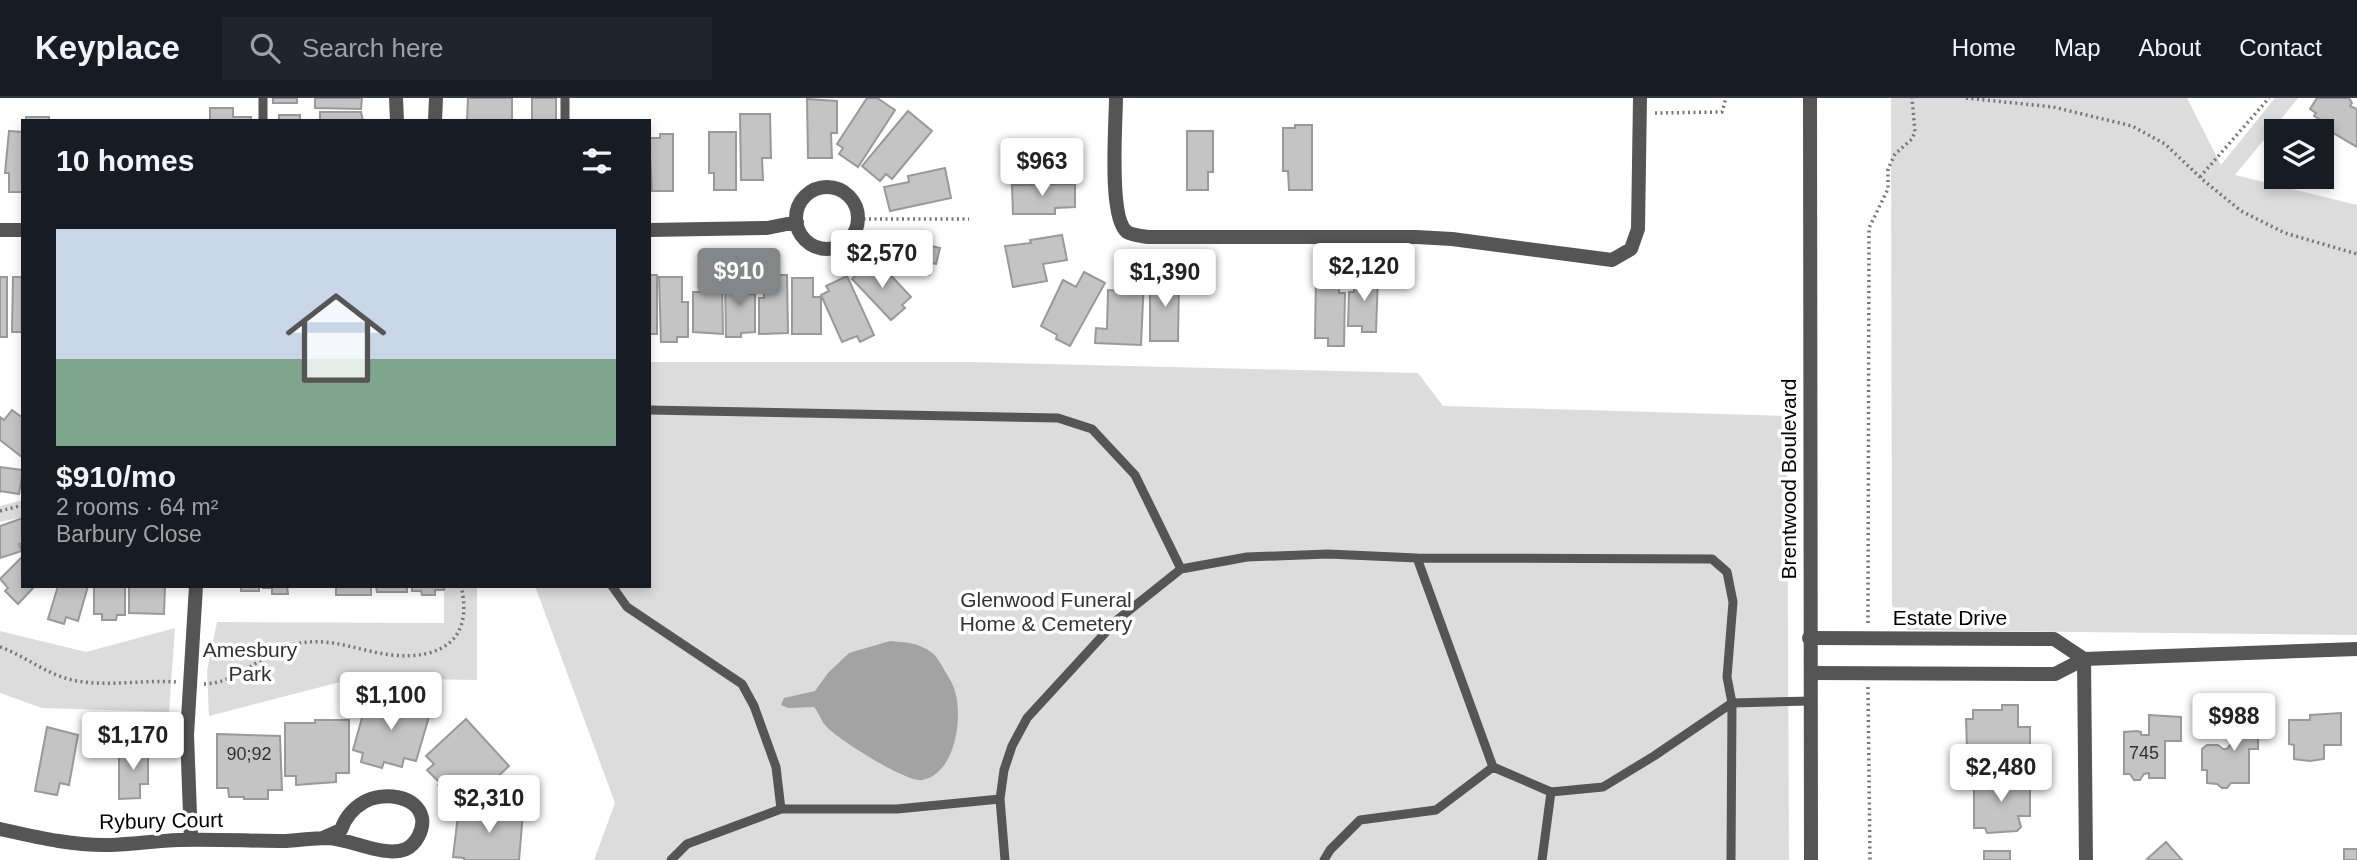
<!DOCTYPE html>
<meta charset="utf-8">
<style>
:root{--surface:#171b24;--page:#20242c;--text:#f1f3f6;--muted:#9ea1a6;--line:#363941;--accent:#858687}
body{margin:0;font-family:Helvetica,sans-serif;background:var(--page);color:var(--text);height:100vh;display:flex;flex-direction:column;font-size:26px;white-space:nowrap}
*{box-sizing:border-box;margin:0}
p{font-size:23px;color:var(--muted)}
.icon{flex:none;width:38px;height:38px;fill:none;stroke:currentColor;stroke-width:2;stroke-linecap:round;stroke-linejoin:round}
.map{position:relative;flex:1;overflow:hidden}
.sheet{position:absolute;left:21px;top:21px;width:630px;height:469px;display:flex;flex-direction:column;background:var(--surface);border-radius:0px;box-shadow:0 4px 10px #0003}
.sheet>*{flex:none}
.buttons{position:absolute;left:2264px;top:21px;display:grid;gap:14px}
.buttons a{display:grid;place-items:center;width:70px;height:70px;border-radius:0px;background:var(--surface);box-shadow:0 4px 10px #0003;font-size:35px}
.price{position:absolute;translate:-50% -60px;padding:0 16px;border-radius:7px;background:#fff;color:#222;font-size:23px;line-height:46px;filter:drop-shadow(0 2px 4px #0008)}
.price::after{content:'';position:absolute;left:50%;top:42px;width:21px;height:16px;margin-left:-10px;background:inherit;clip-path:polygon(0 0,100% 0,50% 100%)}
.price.selected{background:var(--accent);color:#fff}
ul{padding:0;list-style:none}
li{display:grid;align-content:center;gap:14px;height:371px;padding:0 35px}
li+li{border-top:2px solid var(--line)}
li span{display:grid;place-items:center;height:217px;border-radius:0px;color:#555}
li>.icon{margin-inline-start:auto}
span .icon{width:126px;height:126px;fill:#fffc;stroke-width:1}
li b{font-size:30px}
h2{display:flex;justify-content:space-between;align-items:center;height:84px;padding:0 35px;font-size:30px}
header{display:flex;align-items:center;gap:42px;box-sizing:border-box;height:98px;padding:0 35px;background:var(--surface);border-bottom:2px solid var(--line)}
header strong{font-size:33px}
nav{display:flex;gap:38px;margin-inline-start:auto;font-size:24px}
.search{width:490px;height:63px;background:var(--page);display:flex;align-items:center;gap:18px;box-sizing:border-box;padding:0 24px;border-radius:0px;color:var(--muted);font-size:26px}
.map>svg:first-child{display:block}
</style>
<header>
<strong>Keyplace</strong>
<div class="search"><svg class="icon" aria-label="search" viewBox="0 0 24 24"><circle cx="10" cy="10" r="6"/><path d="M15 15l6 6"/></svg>Search here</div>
<nav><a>Home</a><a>Map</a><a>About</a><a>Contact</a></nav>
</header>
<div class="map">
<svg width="2357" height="762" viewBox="0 0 2357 762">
<rect width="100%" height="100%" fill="#fff"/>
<!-- green -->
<path fill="#dcdcdc" d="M1891 0H2187L2221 67 2275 0H2298L2235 77 2357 107V537L1907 532 1892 507Z
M649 264H970L1418 275 1443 308 1787 318 1789 762H594L615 705 535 488H649Z
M23 402V419L0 424V408Z
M444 488H477V582L356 580 209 618 207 573 217 524 444 525Z
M175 530 169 614 42 610 0 595V533L86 554Z"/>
<!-- water -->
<path fill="#a3a3a3" d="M890 543C905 544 919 545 931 554 936 557 938 562 941 566 945 574 951 582 954 590 964 617 956 676 922 682 907 685 835 640 825 627 821 622 819 615 814 609L788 610 781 607 784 600 815 593 828 575 849 555Z"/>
<!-- building -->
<path fill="#c4c4c4" stroke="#999" stroke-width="2" d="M273 0H297V5H273Z
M315 0H362L361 11 315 10Z
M468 0H512V23H467Z
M532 0H556V23H532Z
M867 0H877L895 12 858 69 839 56 843 50 837 46Z
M2317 0H2349L2352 5 2350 8 2357 11V49L2330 33 2332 29 2314 18 2316 15 2310 11Z
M807 1 837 3V35H831L832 60H808Z
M210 10H233V19H251V23H210Z
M908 13 932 33 892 81 886 76 880 83 862 68Z
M320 14H361L363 23H320Z
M740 16H770L771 60H762L763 82H741Z
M279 17H300V23H279Z
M26 19H49V23H26Z
M1295 27H1312V92H1289L1288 73H1283V30H1295Z
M9 33 23 34V94H9V75H5Z
M1187 33H1213V74H1208V92H1187Z
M709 34H736V92H714V75H709Z
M660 36H673V93H652L649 40H660Z
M945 70 951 100 890 113 884 89 909 84 908 78Z
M1075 86V109L1055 110V116H1013L1012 87Z
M886 137 940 150 936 166 932 165 929 177 895 169 897 163 880 159Z
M1062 137 1067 162 1043 166 1047 183 1013 189 1005 148 1031 145 1030 142Z
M869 165 878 175 884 170 911 199 902 207 905 210 891 222 852 181Z
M1084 174 1105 185 1070 248 1056 241 1057 237 1041 228 1063 182 1076 189Z
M1316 176H1339V195H1345L1344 248H1328V240H1315Z
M1354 176 1378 177 1376 234H1362V228H1348L1349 194H1354Z
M649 177H657V236H649Z
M764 177H787L788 235 759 236V200H764Z
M1158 177H1176L1179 180 1178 243H1150V189H1157Z
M847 178 874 237 860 244 857 238 842 244 821 197 829 193 826 188Z
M0 179H7V239H0Z
M13 179H23V234H12Z
M659 179H682V204H688V239H677V244H661Z
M700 179H721L722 183 723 236 693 234V194H700Z
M750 180V196H755V234L741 235V239H726L725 181Z
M792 180H813V199H821V236H792Z
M1122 180 1144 181 1141 247 1095 245 1096 230 1107 231 1108 192 1122 193Z
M12 312 23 320V360L0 342V319L4 322Z
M0 369 23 372 19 396 0 393V395Z
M23 420V445L19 446 22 453 0 460V428Z
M23 458V488H35L18 506 5 493 8 490 0 481Z
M58 488H88L78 523 66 519 64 526 48 521Z
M94 488H125V517H117L116 522H102V516H94Z
M129 488H165L164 516 129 515Z
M229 488H259V493H241V489Z
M263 488H287L288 496H272V490H263Z
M336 488H371V497H336Z
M376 488H407V494H377Z
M412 488H444V492H435V497H422L421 493H412Z
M368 598 397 607 399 603 431 612 416 663 404 660 402 669 384 664 382 670 361 664 363 655 353 652Z
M2002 607H2018V629H2030V651H2026V661H2001V651H1967L1966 621H1973V612H2002Z
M2236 615H2261L2262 639H2258V651H2249V685H2231L2227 690H2222L2217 686 2207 685V672H2202V651L2207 647H2218L2223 651H2227L2232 645V634H2236Z
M2341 615V647H2324V661L2310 663 2294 661V647L2289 646V622H2310V617Z
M2149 617 2181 619V643H2165V680H2149V675L2144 676 2140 682H2134L2130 676H2124V634L2137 633 2141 634V637H2149Z
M466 621 509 668 469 705 460 696 453 703 438 687 440 685 427 672 434 666 426 658Z
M315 622H349V675H336V684L296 687V678H285V625H315Z
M47 629 78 637 69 687 60 685 57 697 35 693Z
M217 636 280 638 282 692H268V701H244V699H229L228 690H217Z
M119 650H148V686H140V700L119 701Z
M2003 680H2030V718H2018L2021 729 2017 733 1987 735 1985 730H1974V684H2003Z
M469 707 523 715 519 762H464V760L453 759 458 717 468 718Z
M2166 744 2182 762H2149L2147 761Z
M2344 751H2357V762H2344Z
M1984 753H2010V762H1984Z"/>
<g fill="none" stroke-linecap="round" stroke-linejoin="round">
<!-- path -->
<path stroke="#777" stroke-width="3.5" stroke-dasharray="2 3.5" stroke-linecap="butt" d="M1966 0 2053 9 2132 28 2165 46 2202 81 2241 113 2285 135 2357 156
M1655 15 1722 14 1726 0
M2200 79 2269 0
M858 121H969
M0 413 23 407
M1868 525 1869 130 1888 91V71L1895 56 1912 41 1915 34 1912 0
M0 549C23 557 42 573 65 580 100 591 140 581 176 584
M204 586C240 585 263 553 296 546 329 538 359 553 391 557 441 562 474 542 461 488
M1868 589 1870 762"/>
<!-- service -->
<path stroke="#555" stroke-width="9" d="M565 0V23
M263 23V0
M649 312 1058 320 1092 331 1135 377 1181 471
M1417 460 1493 669 1551 694 1603 689 1654 658 1732 605 1810 603
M612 488 627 509 742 586 754 608 776 669 781 711
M671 762 687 746 781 711H897L1000 701
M1005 762 1000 701 1004 672 1012 648 1027 620 1117 522 1181 471 1247 459 1328 456 1417 460 1712 461 1727 474 1733 504 1727 579 1732 605 1731 762
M1324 762 1330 752 1360 722 1436 712 1493 669
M1542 762 1551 694"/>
<!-- minor -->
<path stroke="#555" stroke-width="14" d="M396 0 397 23
M1116 0C1116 25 1108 120 1127 134 1132 137 1142 138 1148 139H1416L1452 141 1612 162 1631 151 1638 131 1640 0
M435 23 436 0
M796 120a31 31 0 1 1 62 0a31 31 0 1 1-62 0Z
M0 132H23
M649 132 767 130 797 124
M1809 540 2054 541 2084 561
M2084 561 2086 762
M1811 575 2055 576 2084 561 2357 551
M0 731C36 739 73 748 110 747 133 746 156 743 179 742 214 741 250 743 286 743 300 742 314 740 328 740 351 741 384 760 406 751 416 746 424 732 422 720 417 696 381 694 364 704 352 711 345 720 341 732L323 740
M191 742 187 637 196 488"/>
<!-- tertiary -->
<path stroke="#555" stroke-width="14" d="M1810 0 1811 762"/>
</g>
<g text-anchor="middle" stroke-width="7" stroke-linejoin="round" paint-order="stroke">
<!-- number labels -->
<g font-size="18" fill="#313131">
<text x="2144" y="661">745</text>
<text x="249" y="662">90;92</text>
</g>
<!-- street labels -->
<g font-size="21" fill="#000" stroke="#fff">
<text transform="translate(1789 381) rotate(-90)" y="7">Brentwood Boulevard</text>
<text x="1950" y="527">Estate Drive</text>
<text transform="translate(161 723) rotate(-1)" y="7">Rybury Court</text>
</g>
<!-- park labels -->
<g font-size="21" fill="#333" stroke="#fff">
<text x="1046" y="509">Glenwood Funeral<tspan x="1046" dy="24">Home &amp; Cemetery</tspan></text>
<text x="250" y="559">Amesbury<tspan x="250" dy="24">Park</tspan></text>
</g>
</g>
</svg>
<div class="buttons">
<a><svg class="icon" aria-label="layers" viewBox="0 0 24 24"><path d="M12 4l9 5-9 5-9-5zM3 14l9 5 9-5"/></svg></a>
</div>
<b class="price" style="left:1042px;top:100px">$963</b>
<b class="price" style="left:882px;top:192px">$2,570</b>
<b class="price" style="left:1364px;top:205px">$2,120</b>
<b class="price selected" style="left:739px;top:210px">$910</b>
<b class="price" style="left:1165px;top:211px">$1,390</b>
<b class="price" style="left:391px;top:634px">$1,100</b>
<b class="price" style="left:2234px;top:655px">$988</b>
<b class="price" style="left:133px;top:674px">$1,170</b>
<b class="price" style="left:2001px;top:706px">$2,480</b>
<b class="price" style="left:489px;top:737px">$2,310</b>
<section class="sheet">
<h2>10 homes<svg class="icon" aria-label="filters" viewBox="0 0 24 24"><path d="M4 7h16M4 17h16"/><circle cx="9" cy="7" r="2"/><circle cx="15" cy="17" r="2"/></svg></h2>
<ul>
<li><span style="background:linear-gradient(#c9d6e8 60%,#7fa58c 0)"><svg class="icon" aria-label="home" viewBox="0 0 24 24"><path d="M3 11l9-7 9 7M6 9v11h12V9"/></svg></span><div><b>$910/mo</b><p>2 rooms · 64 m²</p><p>Barbury Close</p></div></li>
</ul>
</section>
</div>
